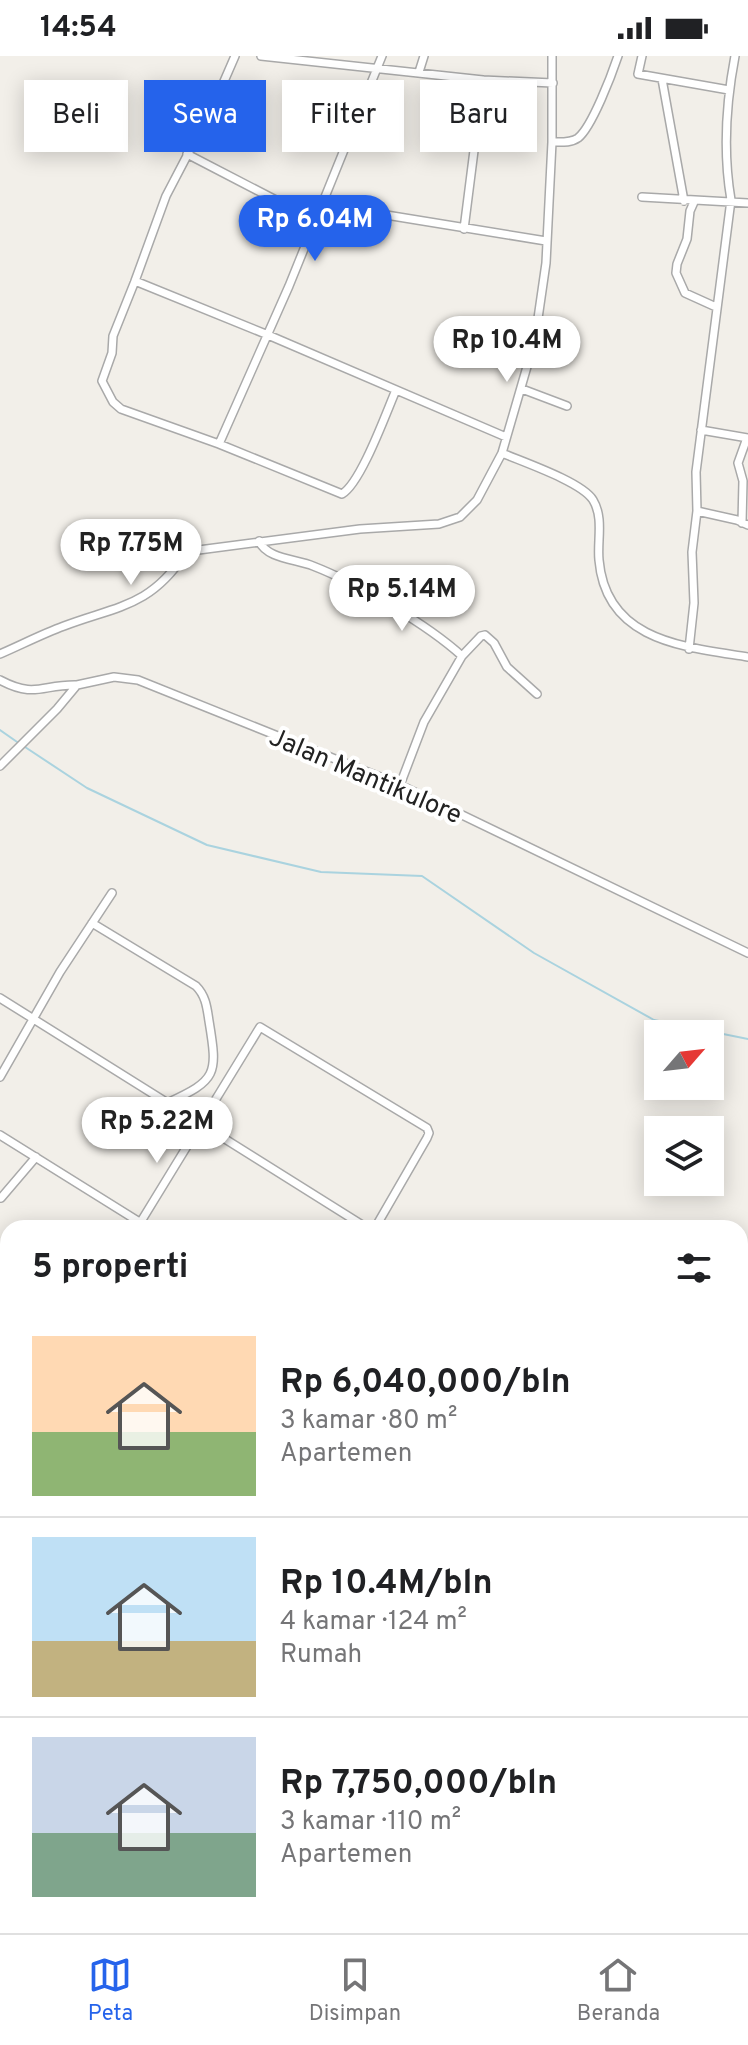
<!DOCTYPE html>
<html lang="id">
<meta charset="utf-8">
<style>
:root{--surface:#fff;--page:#f2f2f2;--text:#202124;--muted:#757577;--line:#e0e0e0;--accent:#2563eb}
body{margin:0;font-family:Overpass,sans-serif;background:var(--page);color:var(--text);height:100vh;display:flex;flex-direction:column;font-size:30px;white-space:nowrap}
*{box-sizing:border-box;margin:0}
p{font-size:26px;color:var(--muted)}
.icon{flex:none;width:44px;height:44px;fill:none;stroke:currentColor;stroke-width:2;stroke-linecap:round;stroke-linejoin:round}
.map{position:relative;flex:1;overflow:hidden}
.side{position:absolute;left:0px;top:1164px;width:748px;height:714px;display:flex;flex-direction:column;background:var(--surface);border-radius:24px 24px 0 0;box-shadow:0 4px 20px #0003}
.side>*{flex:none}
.guide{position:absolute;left:24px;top:24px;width:700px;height:72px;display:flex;gap:16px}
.needle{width:52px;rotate:62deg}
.buttons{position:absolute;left:644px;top:964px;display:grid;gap:16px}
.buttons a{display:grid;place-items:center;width:80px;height:80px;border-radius:0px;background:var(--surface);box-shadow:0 4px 20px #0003;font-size:40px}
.price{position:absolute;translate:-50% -68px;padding:0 18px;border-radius:28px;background:#fff;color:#222;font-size:26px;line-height:52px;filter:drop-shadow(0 2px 4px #0008)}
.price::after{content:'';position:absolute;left:50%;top:48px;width:24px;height:18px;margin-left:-12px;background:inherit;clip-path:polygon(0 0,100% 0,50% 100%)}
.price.selected{background:var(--accent);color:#fff}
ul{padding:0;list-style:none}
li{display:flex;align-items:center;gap:24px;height:200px;padding:0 32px}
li+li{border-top:2px solid var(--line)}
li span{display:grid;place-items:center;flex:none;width:224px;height:160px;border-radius:0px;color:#555}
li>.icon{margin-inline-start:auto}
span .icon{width:96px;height:96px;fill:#fffc;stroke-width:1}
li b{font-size:34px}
h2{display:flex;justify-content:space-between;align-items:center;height:96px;padding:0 32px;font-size:34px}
.tag{padding:0 28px;border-radius:0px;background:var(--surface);box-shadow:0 4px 20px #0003;font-size:28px;line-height:72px}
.tag.selected{background:var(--accent);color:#fff}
.status{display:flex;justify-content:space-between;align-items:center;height:56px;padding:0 40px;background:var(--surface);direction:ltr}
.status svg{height:22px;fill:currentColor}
.tab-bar{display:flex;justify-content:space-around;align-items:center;height:112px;border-top:2px solid var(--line);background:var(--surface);font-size:22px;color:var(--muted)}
.tab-bar a{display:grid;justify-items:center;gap:4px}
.tab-bar .selected{color:var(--accent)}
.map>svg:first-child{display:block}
</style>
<div class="status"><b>14:54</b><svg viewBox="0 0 49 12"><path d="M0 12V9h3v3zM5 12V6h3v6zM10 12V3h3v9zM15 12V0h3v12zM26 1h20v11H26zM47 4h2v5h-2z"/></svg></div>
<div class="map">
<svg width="748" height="1877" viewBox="0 0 748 1877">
<rect width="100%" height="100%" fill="#f2efe9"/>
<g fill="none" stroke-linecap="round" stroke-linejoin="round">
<!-- stream -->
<path stroke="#aad3df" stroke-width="2" d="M0 674 20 688
M25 691 87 732 207 789 321 816 422 820 534 897 654 964 748 983"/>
<!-- street casing -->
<g stroke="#a9a9a9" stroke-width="10">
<path id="street" d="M235 0 215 46 166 140 135 225 268 279 506 381
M261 0 483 24 553 27
M642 0 638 18 729 34
M419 16 424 0
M662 23 684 145
M215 46 232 63 254 71
M552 86C561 86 571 87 578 82 592 71 612 18 618 0
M187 98 351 183 367 160 374 157 546 185
M642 141 748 147
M694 146 690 155 687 183 677 208 676 217 685 237 716 251
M464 173 483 24
M135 225 113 280 112 297 102 325 113 346 121 353 219 388 342 438C361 427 386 357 396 334
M522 333 567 350
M701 374 748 382
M219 388 289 230 382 0
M502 397C523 406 582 426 593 444 604 462 597 485 599 504 606 586 686 591 748 601
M697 455 737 464 748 469
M742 467 743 425 738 407 747 382
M259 485C267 503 296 503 313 510 357 527 428 569 462 600L424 666 400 729
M689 593 694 547 692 496 697 455 696 416 731 144C723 97 726 47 735 0
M0 598C21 589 42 578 64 570 117 550 150 551 185 498L191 495 360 473 439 468 460 461 477 444 502 397 535 283 546 207 552 86V0
M462 600 481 580 485 579 494 587 507 611 537 638
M0 624C36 643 42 628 77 629
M0 710 57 653 77 629 114 621 138 624 400 729 748 897
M92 867 196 930C206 940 207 952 209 965 218 1019 217 1024 167 1047
M0 942 367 1172
M0 1021 60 916 112 837
M0 1079 149 1172
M1 1142 36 1101
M137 1172 260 971 427 1072 429 1077 427 1082 375 1172
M0 1214 8 1220
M0 1402 8 1391
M0 1409 8 1415
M0 1521 8 1523
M740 1616 748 1625
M0 1658H8
M740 1706 748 1713
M0 1717 8 1720
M740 1779 748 1789
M0 1809 8 1801
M0 1813 8 1819
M89 1870 102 1877"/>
</g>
<!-- street -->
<use href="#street" stroke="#fff" stroke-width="7"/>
</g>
<g text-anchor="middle" stroke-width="8" stroke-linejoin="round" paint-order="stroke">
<!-- street labels -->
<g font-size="26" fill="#222" stroke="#fff">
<text transform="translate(366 719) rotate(23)" y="9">Jalan Mantikulore</text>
</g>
</g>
</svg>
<div class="buttons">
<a><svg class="needle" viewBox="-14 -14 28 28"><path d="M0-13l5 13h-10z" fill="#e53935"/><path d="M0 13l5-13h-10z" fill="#757577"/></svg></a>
<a><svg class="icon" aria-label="layers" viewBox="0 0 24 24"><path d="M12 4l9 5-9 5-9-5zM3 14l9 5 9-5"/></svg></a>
</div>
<b class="price selected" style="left:315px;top:207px">Rp 6.04M</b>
<b class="price" style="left:507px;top:328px">Rp 10.4M</b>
<b class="price" style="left:131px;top:531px">Rp 7.75M</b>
<b class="price" style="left:402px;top:577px">Rp 5.14M</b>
<b class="price" style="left:157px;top:1109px">Rp 5.22M</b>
<div class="guide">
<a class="tag">Beli</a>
<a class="tag selected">Sewa</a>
<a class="tag">Filter</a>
<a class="tag">Baru</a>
</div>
<section class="side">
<h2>5 properti<svg class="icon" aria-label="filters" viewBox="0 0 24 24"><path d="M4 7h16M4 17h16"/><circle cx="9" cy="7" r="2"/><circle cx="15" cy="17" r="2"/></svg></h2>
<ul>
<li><span style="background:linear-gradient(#ffd9b3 60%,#8fb573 0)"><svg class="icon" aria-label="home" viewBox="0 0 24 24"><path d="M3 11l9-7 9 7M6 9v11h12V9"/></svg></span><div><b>Rp 6,040,000/bln</b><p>3 kamar · 80 m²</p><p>Apartemen</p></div></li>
<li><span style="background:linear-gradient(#bfe0f5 65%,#c2b280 0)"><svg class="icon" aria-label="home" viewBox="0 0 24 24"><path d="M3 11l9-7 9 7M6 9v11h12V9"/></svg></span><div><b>Rp 10.4M/bln</b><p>4 kamar · 124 m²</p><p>Rumah</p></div></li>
<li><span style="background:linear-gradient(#c9d6e8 60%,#7fa58c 0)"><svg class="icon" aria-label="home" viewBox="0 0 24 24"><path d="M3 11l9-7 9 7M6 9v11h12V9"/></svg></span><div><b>Rp 7,750,000/bln</b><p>3 kamar · 110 m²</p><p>Apartemen</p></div></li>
</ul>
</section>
</div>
<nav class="tab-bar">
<a class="selected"><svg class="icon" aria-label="map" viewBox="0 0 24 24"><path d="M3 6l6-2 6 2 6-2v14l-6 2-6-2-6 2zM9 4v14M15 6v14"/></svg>Peta</a>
<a><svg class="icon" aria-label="saved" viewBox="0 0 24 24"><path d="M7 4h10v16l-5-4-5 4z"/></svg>Disimpan</a>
<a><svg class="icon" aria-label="home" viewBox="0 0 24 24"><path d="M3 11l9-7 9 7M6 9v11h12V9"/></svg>Beranda</a>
</nav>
